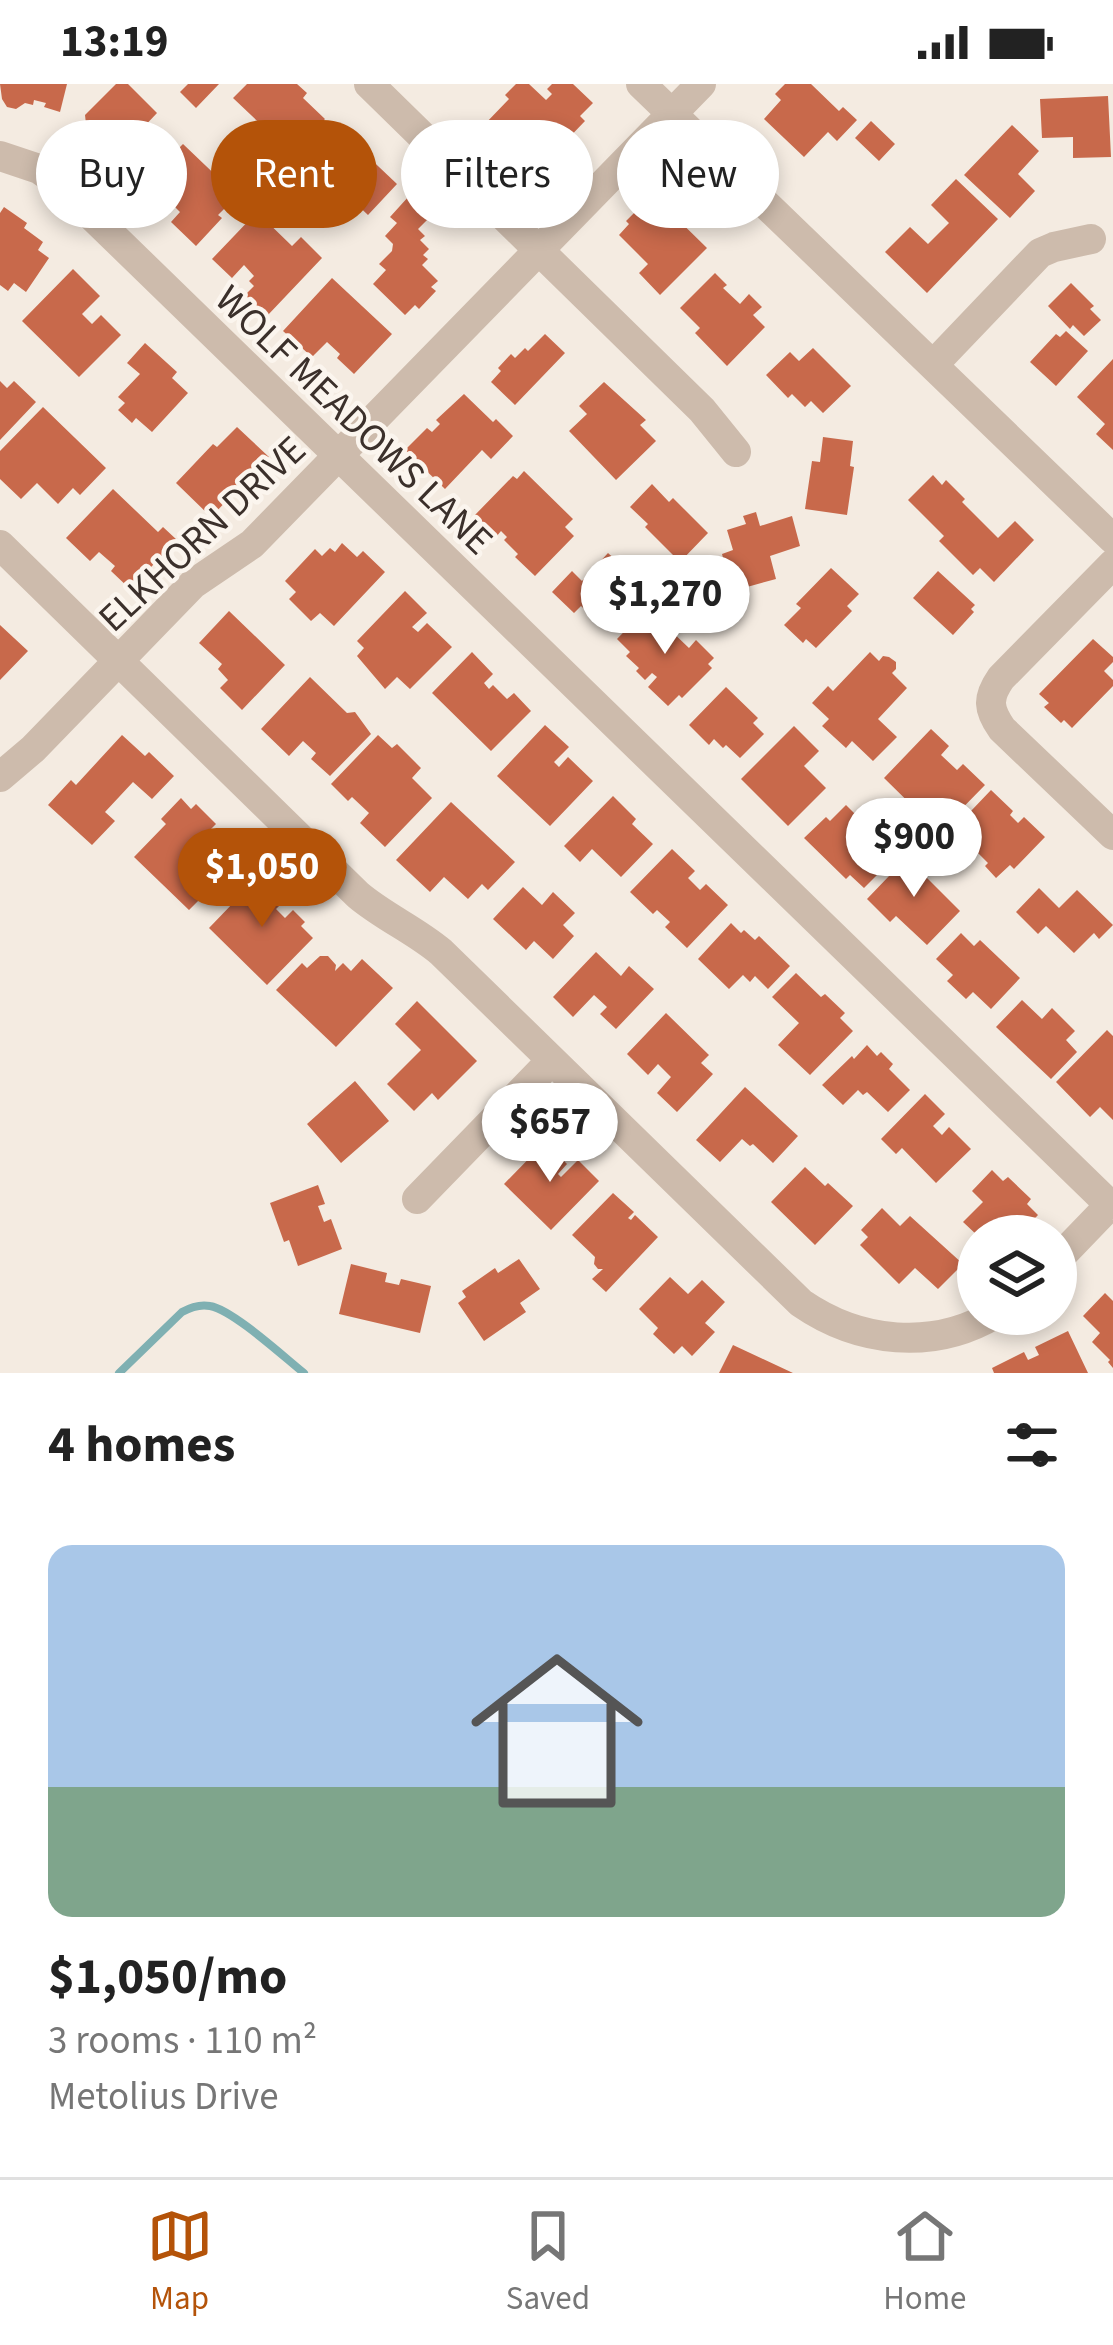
<!DOCTYPE html>
<meta charset="utf-8">
<style>
:root{--surface:#fff;--page:#f6f6f6;--text:#222;--muted:#767676;--line:#e0e0e0;--accent:#b45309}
body{margin:0;font-family:"Source Sans 3",sans-serif;background:var(--page);color:var(--text);height:100vh;display:flex;flex-direction:column;font-size:45px;white-space:nowrap}
*{box-sizing:border-box;margin:0}
p{font-size:39px;color:var(--muted)}
.icon{flex:none;width:66px;height:66px;fill:none;stroke:currentColor;stroke-width:2;stroke-linecap:round;stroke-linejoin:round}
.map{position:relative;height:1289px;overflow:hidden}
.panel{display:flex;flex-direction:column;background:var(--surface);flex:1}
.panel>*{flex:none}
.guide{position:absolute;left:36px;top:36px;width:1041px;height:108px;display:flex;gap:24px}
.buttons{position:absolute;left:957px;top:1131px;display:grid;gap:24px}
.buttons a{display:grid;place-items:center;width:120px;height:120px;border-radius:50%;background:var(--surface);box-shadow:0 6px 18px #0003;font-size:60px}
.price{position:absolute;translate:-50% -102px;padding:0 27px;border-radius:42px;background:#fff;color:#222;font-size:39px;line-height:78px;filter:drop-shadow(0 3px 6px #0008)}
.price::after{content:'';position:absolute;left:50%;top:72px;width:36px;height:27px;margin-left:-18px;background:inherit;clip-path:polygon(0 0,100% 0,50% 100%)}
.price.selected{background:var(--accent);color:#fff}
ul{padding:0;list-style:none}
li{display:grid;align-content:center;gap:24px;height:636px;padding:0 48px}
li span{display:grid;place-items:center;height:372px;border-radius:24px;color:#555}
li>.icon{margin-inline-start:auto}
span .icon{width:216px;height:216px;fill:#fffc;stroke-width:1}
li b{font-size:51px}
h2{display:flex;justify-content:space-between;align-items:center;height:144px;padding:0 48px;font-size:51px}
.pill{padding:0 42px;border-radius:54px;background:var(--surface);box-shadow:0 6px 18px #0003;font-size:42px;line-height:108px}
.pill.selected{background:var(--accent);color:#fff}
.status{display:flex;justify-content:space-between;align-items:center;height:84px;padding:0 60px;background:var(--surface);direction:ltr}
.status svg{height:33px;fill:currentColor}
.tabs{display:flex;justify-content:space-around;align-items:center;height:168px;border-top:3px solid var(--line);background:var(--surface);font-size:33px;color:var(--muted)}
.tabs a{display:grid;justify-items:center;gap:6px}
.tabs .selected{color:var(--accent)}
.map>svg:first-child{display:block}
</style>
<div class="status"><b>13:19</b><svg viewBox="0 0 49 12"><path d="M0 12V9h3v3zM5 12V6h3v6zM10 12V3h3v9zM15 12V0h3v12zM26 1h20v11H26zM47 4h2v5h-2z"/></svg></div>
<div class="map">
<svg width="1113" height="1289" viewBox="0 0 1113 1289">
<rect width="100%" height="100%" fill="#f4ebe1"/>
<g fill="none" stroke-linecap="round" stroke-linejoin="round">
<!-- stream -->
<path stroke="#7fb0b2" stroke-width="8" d="M119 1289 182 1228C191 1223 200 1220 210 1222 233 1226 284 1273 304 1289"/>
</g>
<!-- building -->
<path fill="#c8694b" d="M0 0H67L60 28 44 23 46 19 34 16 33 21 25 19 16 25 7 23 2 15Z
M116 0H128L157 29 139 48 150 58 121 87 92 58 98 52 86 40 85 31Z
M188 0H219L196 24 180 8Z
M247 0H297L307 9 303 14 325 35 292 70 233 14Z
M516 0H529L546 16 552 10 547 5 552 0H573L593 19 580 32 585 37 561 62 556 57 536 77 520 62 512 70 483 42 509 15 505 11Z
M785 0H811L839 27 843 23 857 36 837 57 828 48 804 73 764 35 781 16 775 10Z
M1108 12 1111 73 1073 74V53L1042 54 1040 15Z
M871 37 895 60 879 77 855 54Z
M1012 41 1039 67 1018 90 1035 107 1010 134 964 91Z
M339 53 357 69 360 65 397 100 368 131 331 96 336 90 319 74Z
M183 60 228 103 224 108 233 116 218 131 222 134 196 162 171 138 180 128 173 121 168 127 156 116 161 111 146 97Z
M956 95 998 135 927 209 885 168 910 143 928 160 949 139 931 121Z
M409 112 430 133 418 145 425 152 420 156 429 165 423 171 428 175 422 181 438 197 431 203 436 207 419 225 415 221 405 231 373 200 386 186 379 180 392 167 393 160 385 152 397 139 390 133Z
M656 114 707 164 660 211 639 189 648 180 619 151 629 140 626 137 638 125 641 129Z
M4 123 27 139 24 144 43 158 38 166 49 174 26 208 14 199 8 207 0 201V129Z
M257 128 292 162 301 153 322 174 267 232 245 211 254 202 249 197 254 192 244 181 232 194 212 175Z
M73 185 100 212 82 230 92 240 101 231 121 251 79 293 22 237Z
M715 189 727 201 723 204 740 220 749 210 762 223 753 231 765 243 727 282 695 249 700 244 680 224Z
M332 194 392 250 354 290 337 274 340 270 327 258 312 273 283 247Z
M1071 199 1094 222 1090 225 1101 236 1084 252 1073 241 1070 245 1048 222Z
M1066 247 1088 267 1056 302 1030 278 1056 250 1060 253Z
M545 250 565 269 515 321 491 298 501 287 498 284 511 270 515 274 525 264 528 267Z
M145 259 177 288 172 294 188 309 152 348 136 334 132 339 118 326 125 319 118 313 140 290 127 279Z
M813 264 851 302 823 329 811 317 805 323 792 310 788 314 766 291 790 268 799 277Z
M1113 275V366L1096 350 1105 340 1077 313Z
M0 297 7 304 14 297 36 318 0 356Z
M604 298 646 336 640 341 656 357 616 396 569 347 587 330 579 322Z
M464 310 493 338 496 335 513 352 491 375 482 366 445 405 405 366 427 344 432 348 440 340 436 336Z
M43 323 106 384 80 411 73 404 58 420 37 399 21 415 0 395V367Z
M237 343 269 373 211 433 176 399 213 360 217 363Z
M823 353 853 357 850 382 854 383 847 431 805 425 812 377 820 378Z
M524 387 573 435 565 443 574 452 535 492 515 473 518 470 504 456 507 453 501 447 496 453 474 432 513 392 517 395Z
M933 391 942 401 946 396 965 415 962 418 998 454 1015 437 1034 456 994 498 980 484 973 491 939 457 944 452 908 416Z
M652 400 669 418 673 414 708 449 680 478 645 443 648 440 630 423Z
M113 405 158 448 163 443 177 456 130 505 111 487 115 482 99 468 90 477 66 454Z
M756 428 760 442 792 432 800 462 770 472 776 495 747 503 743 488 728 492 722 470 733 466 727 446 746 440 743 432Z
M342 459 357 473 363 467 385 488 334 542 320 529 311 537 289 515 296 508 285 497 315 465 322 472 330 464 335 468Z
M608 469 647 505 608 547 581 522 574 529 552 508 572 487 582 497Z
M831 484 859 510 847 522 852 527 816 564 806 555 803 559 784 541 801 524 796 520Z
M938 487 975 521 971 525 974 528 953 551 913 514Z
M405 507 427 529 412 543 418 548 427 539 452 563 410 605 397 593 385 605 357 572 364 564 357 557Z
M647 524 689 564 696 556 714 574 708 580 712 584 682 614 679 611 668 622 648 603 657 593 652 589 645 596 636 587 639 584 626 572 630 568 617 555Z
M229 527 285 581 242 626 220 604 228 596 218 585 222 580 199 559Z
M0 541 28 567 0 596Z
M1093 555 1113 573V578L1104 587 1113 596V602L1072 644 1064 636 1061 639 1044 623 1049 619 1039 610Z
M472 568 493 590 484 599 489 605 493 601 507 615 514 609 531 627 491 667 432 609Z
M870 568 879 577 883 572 889 573 896 578V585L892 589 907 604 878 635 897 653 873 677 852 657 846 664 822 642 829 635 812 619 828 602 833 607Z
M310 593 347 629 355 628 371 650 330 692 311 675 316 669 303 657 289 672 261 645Z
M726 603 758 634 753 639 764 650 740 674 726 661 723 664 714 655 709 661 689 641Z
M545 641 569 663 554 678 559 683 568 673 593 697 550 742 497 692Z
M794 642 819 667 804 682 826 704 788 742 741 695Z
M931 645 949 662 941 671 957 686 963 680 985 701 939 748 884 694Z
M122 651 145 672 149 668 174 692 152 715 133 698 105 728 115 737 92 761 48 721 71 696 76 701Z
M378 651 392 664 397 660 421 684 412 694 432 714 385 763 360 739 369 729 352 713 348 717 331 700Z
M991 706 1013 727 1010 731 1018 739 1024 733 1045 753 1014 785 1010 781 996 794 985 782 988 779 975 766 972 769 951 748Z
M613 712 636 735 632 740 653 760 621 793 592 765 580 778 564 762Z
M181 714 191 725 196 720 216 740 194 762 202 770 207 765 216 766 227 777 209 796 214 801 215 808 207 815 201 814 189 826 134 773 166 740 161 735Z
M451 718 515 778 488 806 482 800 468 815 444 793 430 808 396 776Z
M846 721 863 738 856 746 857 764 881 787 864 804 850 791 846 795 804 754 826 733 830 737Z
M672 765 695 787 688 794 700 806 706 800 728 821 687 864 665 843 670 838 657 826 653 830 630 808Z
M912 768 931 788 926 793 960 827 927 861 896 832 890 838 867 815Z
M261 790 286 815 276 825 285 834 293 826 305 838 301 842 313 854 267 901 209 844Z
M523 803 542 821 553 808 575 829 563 841 574 852 553 875 534 857 526 866 493 835Z
M1039 804 1059 824 1077 806 1113 841 1099 855 1094 849 1074 869 1046 842 1038 850 1016 828Z
M731 839 741 849 744 846 755 856 759 852 790 882 768 905 755 892 750 898 743 891 729 905 698 875Z
M961 849 974 862 980 856 1020 894 991 925 973 908 966 915 947 897 953 891 936 875Z
M596 868 621 892 629 882 654 905 616 945 600 930 607 923 594 911 573 933 553 913Z
M320 872H328L336 881 335 887 343 879 351 887 362 875 393 904 336 963 276 906 302 879 307 884Z
M796 889 821 913 825 910 845 929 840 934 853 947 810 991 778 961 799 939 772 913Z
M1022 916 1042 935 1052 924 1075 947 1066 956 1077 968 1051 995 996 943Z
M417 917 477 977 438 1016 432 1009 414 1027 387 1000 421 966 395 940Z
M666 929 709 971 701 979 713 990 677 1028 657 1009 671 993 658 980 648 991 627 970Z
M1107 946 1113 952V1036L1100 1023 1090 1033 1056 998Z
M867 961 877 972 881 968 893 980 889 985 910 1006 888 1028 867 1008 863 1011 858 1006 843 1021 822 1001 852 972 854 975Z
M355 997 389 1037 341 1079 307 1040Z
M745 1003 798 1052 773 1079 753 1060 750 1062 742 1055 720 1078 696 1056Z
M925 1010 945 1030 933 1042 942 1051 949 1043 971 1065 936 1099 902 1064 896 1070 881 1055Z
M545 1058 567 1080 558 1090 561 1093 578 1076 599 1097 551 1146 504 1100Z
M805 1083 825 1102 828 1099 853 1122 815 1161 771 1118Z
M992 1086 1003 1097 1008 1093 1031 1115 1027 1120 1038 1131 1018 1152 1012 1148 1008 1152H994L991 1149 988 1152H978L963 1138 983 1118 972 1107Z
M318 1101 325 1120 318 1122 324 1138 331 1135 342 1165 298 1182 289 1156 284 1158 270 1119Z
M613 1109 634 1128 628 1134 631 1136 635 1131 658 1153 606 1208 592 1195 603 1185H598L594 1180 595 1173 572 1151Z
M882 1124 900 1142 910 1132 963 1180 938 1205 915 1184 899 1200 860 1161 868 1153 861 1146Z
M519 1175 540 1205 520 1219 526 1228 484 1257 458 1219 466 1213 462 1207 495 1184 498 1189Z
M351 1180 387 1189 385 1198 399 1201 401 1195 431 1202 420 1249 339 1230Z
M670 1193 688 1210 702 1196 725 1218 705 1239 715 1248 692 1272 682 1262 674 1270 653 1250 658 1244 639 1225Z
M1105 1209 1113 1217V1284L1108 1278 1110 1276 1092 1258 1100 1249 1083 1232Z
M1068 1247 1088 1289H994L992 1284 1024 1268 1028 1276 1039 1271 1035 1263Z
M733 1261 793 1289H719Z"/>
<g fill="none" stroke-linecap="round" stroke-linejoin="round">
<!-- minor -->
<path stroke="#cdbbac" stroke-width="30" d="M369 0 702 326 736 368
M641 0 1113 455
M0 72 39 85 56 97 1110 1121
M933 281 1040 169 1054 163 1091 155
M0 461 358 811C384 833 415 846 441 868L801 1219C859 1259 933 1267 995 1230
M1113 480 1001 594C987 614 988 625 1002 645L1113 751
M0 693 33 665 193 500 252 460 701 0
M417 1115 550 978
M1056 1177 1113 1118"/>
</g>
<g text-anchor="middle" stroke-width="9" stroke-linejoin="round" paint-order="stroke">
<!-- street labels -->
<g font-size="39" fill="#3b302b" stroke="#fbf5ee">
<text transform="translate(355 335) rotate(44)" y="14">WOLF MEADOWS LANE</text>
<text transform="translate(201 449) rotate(-43)" y="14">ELKHORN DRIVE</text>
</g>
</g>
</svg>
<div class="buttons">
<a><svg class="icon" aria-label="layers" viewBox="0 0 24 24"><path d="M12 4l9 5-9 5-9-5zM3 14l9 5 9-5"/></svg></a>
</div>
<b class="price" style="left:665px;top:573px">$1,270</b>
<b class="price" style="left:914px;top:816px">$900</b>
<b class="price selected" style="left:262px;top:846px">$1,050</b>
<b class="price" style="left:550px;top:1101px">$657</b>
<div class="guide">
<a class="pill">Buy</a>
<a class="pill selected">Rent</a>
<a class="pill">Filters</a>
<a class="pill">New</a>
</div>
</div>
<section class="panel">
<h2>4 homes<svg class="icon" aria-label="filters" viewBox="0 0 24 24"><path d="M4 7h16M4 17h16"/><circle cx="9" cy="7" r="2"/><circle cx="15" cy="17" r="2"/></svg></h2>
<ul>
<li><span style="background:linear-gradient(#a9c7e8 65%,#7fa58c 0)"><svg class="icon" aria-label="home" viewBox="0 0 24 24"><path d="M3 11l9-7 9 7M6 9v11h12V9"/></svg></span><div><b>$1,050/mo</b><p>3 rooms · 110 m²</p><p>Metolius Drive</p></div></li>
</ul>
</section>
<nav class="tabs">
<a class="selected"><svg class="icon" aria-label="map" viewBox="0 0 24 24"><path d="M3 6l6-2 6 2 6-2v14l-6 2-6-2-6 2zM9 4v14M15 6v14"/></svg>Map</a>
<a><svg class="icon" aria-label="saved" viewBox="0 0 24 24"><path d="M7 4h10v16l-5-4-5 4z"/></svg>Saved</a>
<a><svg class="icon" aria-label="home" viewBox="0 0 24 24"><path d="M3 11l9-7 9 7M6 9v11h12V9"/></svg>Home</a>
</nav>
